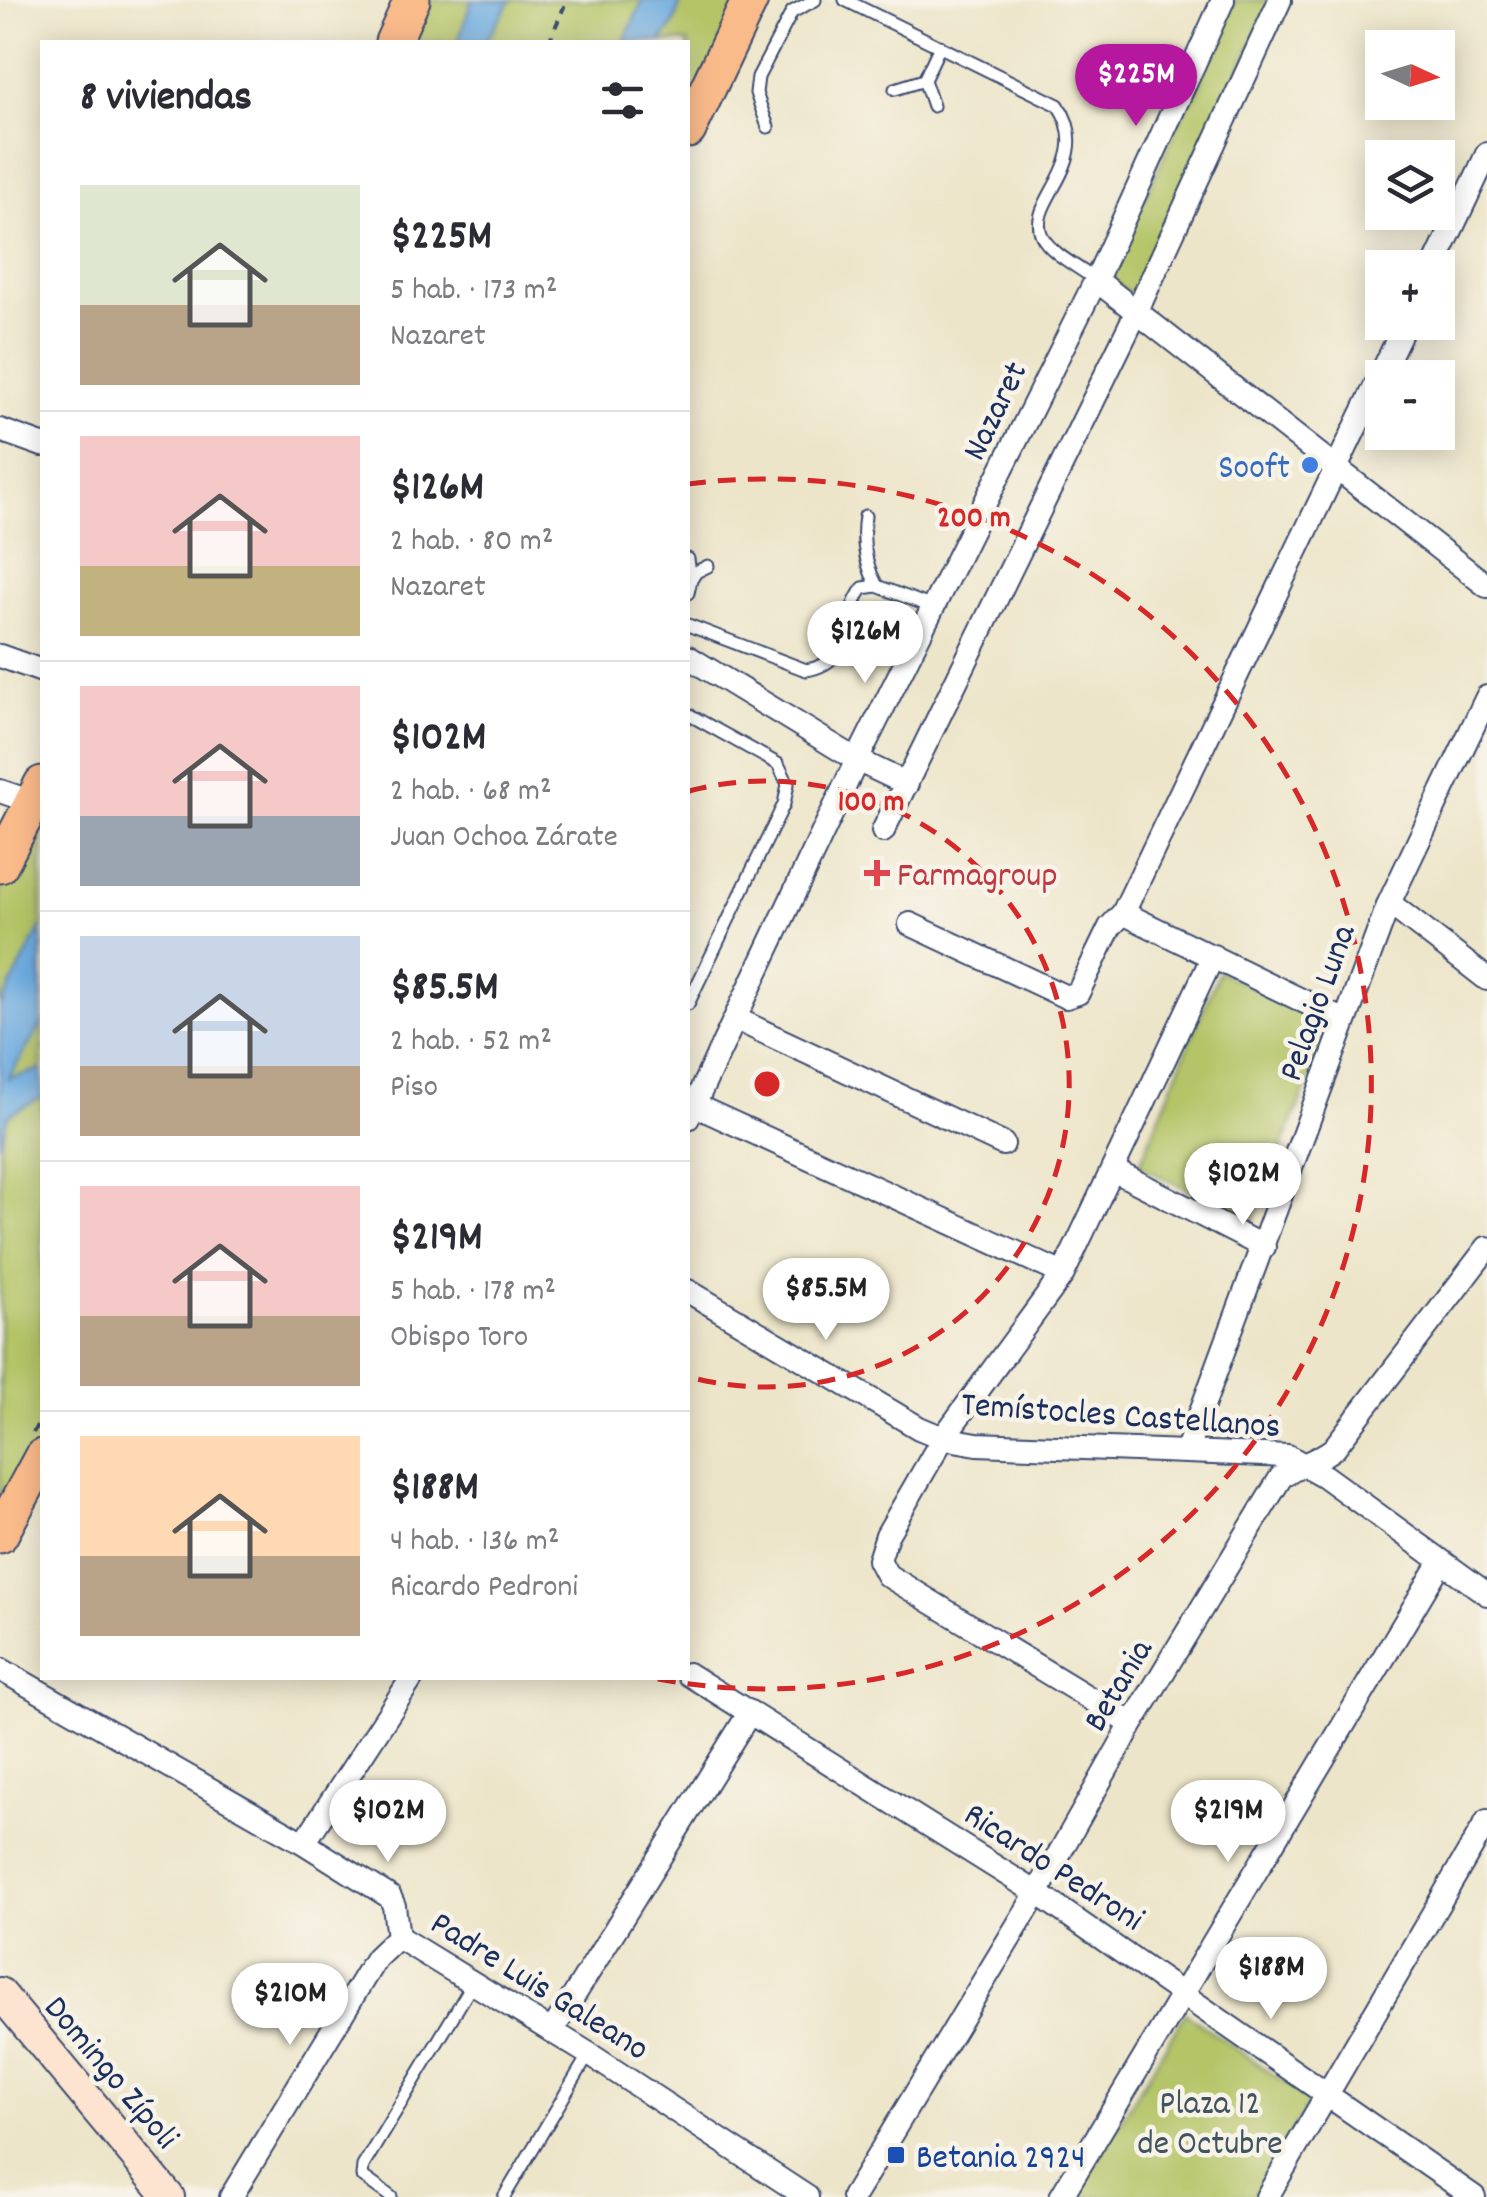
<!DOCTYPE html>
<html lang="es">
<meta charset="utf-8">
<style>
:root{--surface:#fff;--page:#f7f7f7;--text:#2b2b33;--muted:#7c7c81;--line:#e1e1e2;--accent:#b5179e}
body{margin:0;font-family:Dekko,sans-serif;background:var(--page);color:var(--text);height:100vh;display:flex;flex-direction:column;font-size:38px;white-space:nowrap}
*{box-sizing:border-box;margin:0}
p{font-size:32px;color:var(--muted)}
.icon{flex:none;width:55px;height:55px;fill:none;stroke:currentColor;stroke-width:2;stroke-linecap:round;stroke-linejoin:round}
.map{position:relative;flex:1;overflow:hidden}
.drawer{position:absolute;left:40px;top:40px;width:650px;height:1640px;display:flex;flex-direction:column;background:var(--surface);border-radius:0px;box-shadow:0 5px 25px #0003}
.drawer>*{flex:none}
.needle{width:65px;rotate:94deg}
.fabs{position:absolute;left:1365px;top:30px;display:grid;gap:20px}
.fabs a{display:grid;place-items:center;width:90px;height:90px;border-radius:0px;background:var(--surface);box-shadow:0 5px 25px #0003;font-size:50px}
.price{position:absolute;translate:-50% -85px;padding:0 22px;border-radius:35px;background:#fff;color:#222;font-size:32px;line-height:65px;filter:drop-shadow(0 2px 5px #0008)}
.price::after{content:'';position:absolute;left:50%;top:60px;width:30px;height:22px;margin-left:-15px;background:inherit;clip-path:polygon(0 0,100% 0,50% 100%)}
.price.active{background:var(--accent);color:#fff}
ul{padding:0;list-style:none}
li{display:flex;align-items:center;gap:30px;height:250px;padding:0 40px}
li+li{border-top:2px solid var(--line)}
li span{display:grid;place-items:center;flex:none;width:280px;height:200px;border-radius:0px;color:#555}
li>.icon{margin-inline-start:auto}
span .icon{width:120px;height:120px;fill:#fffc;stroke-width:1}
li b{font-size:42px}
h2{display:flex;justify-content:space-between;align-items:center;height:120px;padding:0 40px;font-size:42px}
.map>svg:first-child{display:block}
</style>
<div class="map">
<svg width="1487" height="2197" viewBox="0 0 1487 2197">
<rect width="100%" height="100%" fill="#f7f3e8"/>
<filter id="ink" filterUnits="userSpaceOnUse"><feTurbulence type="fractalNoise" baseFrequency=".01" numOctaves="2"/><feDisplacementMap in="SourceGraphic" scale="20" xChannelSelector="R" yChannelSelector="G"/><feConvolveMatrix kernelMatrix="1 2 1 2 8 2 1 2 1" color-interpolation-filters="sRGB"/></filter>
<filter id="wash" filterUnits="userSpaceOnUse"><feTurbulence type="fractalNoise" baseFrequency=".0048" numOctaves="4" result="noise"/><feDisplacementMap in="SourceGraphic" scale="40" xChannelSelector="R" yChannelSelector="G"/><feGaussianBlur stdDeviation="2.25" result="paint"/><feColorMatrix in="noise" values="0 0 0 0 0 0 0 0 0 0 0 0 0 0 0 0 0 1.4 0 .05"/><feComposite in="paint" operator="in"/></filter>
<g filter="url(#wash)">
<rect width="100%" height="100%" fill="#ede5c9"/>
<!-- green -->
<path fill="#b4c466" stroke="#687a62" stroke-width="2.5" d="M412 0H472L458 42H393Z
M511 0H643L624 42H485Z
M682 0H750L688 130V42H661L674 23Z
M1235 0H1273L1132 295 1108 278Z
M42 784V925L0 1007V865Z
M1219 971 1330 1026 1253 1221 1139 1166Z
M42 1024V1069L7 1080Z
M42 1097V1457L0 1535V1146L8 1115Z
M1185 2013 1311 2101 1252 2197H1075Z"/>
<!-- water -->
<path fill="#6caadf" stroke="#446c9e" stroke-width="2.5" d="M472 0H511L485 42H458Z
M643 0H681L674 23 661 42H624Z
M42 925V1024L8 1079 42 1069V1097L8 1115 0 1146V1007Z"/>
</g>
<g filter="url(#ink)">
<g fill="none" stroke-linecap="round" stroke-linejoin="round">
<!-- lane casing -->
<g stroke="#3a4a6e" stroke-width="15">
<path id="lane" d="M845 0 1058 105C1097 163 1025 201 1042 236 1050 253 1080 268 1096 280
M895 89 924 80
M933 106 924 80 940 46
M768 127 756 93 758 77 792 12 815 0
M865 516C861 542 865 564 877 586
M688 559 691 580 688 593
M691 580 696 572 708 566
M688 625 806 670C855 662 839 619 863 588L877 586 935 608
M688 714 778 764 788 784 784 804 688 1004
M391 2197 362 2176 363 2166 473 1983
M504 2197 589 2054"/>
</g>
<!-- street casing -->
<g stroke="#3a4a6e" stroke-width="26">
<path id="street" d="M1433 268 1487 154
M1096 280 1487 586
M0 430 42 445
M0 656 42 671
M688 657 857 760 907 784
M0 791 35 803
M883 831 1136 313 1280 0
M1389 903 1487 979
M1123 913 1344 1021
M910 924 1066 997 1078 993 1110 927 1123 913 1406 322
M736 1019 1003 1144
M694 1105 1063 1274
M688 1118 857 760 1096 280 1223 0
M1113 1170 1264 1247
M688 1291 919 1428 943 1438 977 1444 1288 1456 1324 1476 1487 1594
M1186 1452 1389 903 1487 697
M0 1669 304 1843 390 1897 394 1906 398 1937
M688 1674 1037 1893 1474 2197
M1132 1724 887 1575 879 1560 887 1535 943 1438 1063 1274 1213 956
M304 1843 412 1678
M398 1937 589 2054 807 2197
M552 2031 750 1712
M231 2197 376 1958 398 1937
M853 2197 1037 1893 1132 1724 1281 1477C1299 1465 1320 1460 1334 1448L1487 1248
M1061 2197 1441 1562
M1267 2197 1487 1821"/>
</g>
<!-- secondary casing -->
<g stroke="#3a4a6e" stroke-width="34">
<path id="secondary" d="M0 1993 169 2197"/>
</g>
<!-- primary casing -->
<g stroke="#3a4a6e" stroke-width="39">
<path id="primary" d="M393 42 412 0
M688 130 750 0
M0 865 42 784
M0 1535 42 1457"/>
</g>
<!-- path -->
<path stroke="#3a4a6e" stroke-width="4" stroke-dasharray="8 8" stroke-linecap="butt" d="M549 42 567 0
M33 1433 42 1415"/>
<!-- lane -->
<use href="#lane" stroke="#fff" stroke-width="11"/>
<!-- street -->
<use href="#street" stroke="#fff" stroke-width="22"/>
<!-- secondary -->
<use href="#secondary" stroke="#fde4d1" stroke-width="30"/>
<!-- primary -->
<use href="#primary" stroke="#fabb8b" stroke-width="35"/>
</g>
</g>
<!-- distance rings -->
<g fill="none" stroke="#d62828" stroke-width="5" stroke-dasharray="18 12">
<path d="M689 791A303 303 0 1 1 689 1377"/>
<path d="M688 484A605 605 0 1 1 652 1678"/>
</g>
<!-- markers -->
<circle fill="#3f7fe0" stroke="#f7f3e8" stroke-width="4" cx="1310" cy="465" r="10"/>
<path fill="#e0444e" stroke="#f7f3e8" stroke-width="4" d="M872 858h10v10h10v10h-10v10h-10v-10h-10v-10h10z"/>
<rect fill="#1a4fb4" stroke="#f7f3e8" stroke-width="4" x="886" y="2145" width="20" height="20" rx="5"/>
<g text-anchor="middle" stroke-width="9" stroke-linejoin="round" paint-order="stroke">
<!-- street labels -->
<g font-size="35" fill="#1b2f5e" stroke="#f7f3e8">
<text transform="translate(993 410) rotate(-64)" y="12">Nazaret</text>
<text transform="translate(1315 1002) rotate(-70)" y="12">Pelagio Luna</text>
<text transform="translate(1121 1413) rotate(4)" y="12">Temístocles Castellanos</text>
<text transform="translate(1116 1684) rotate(-59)" y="12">Betania</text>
<text transform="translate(1055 1865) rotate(33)" y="12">Ricardo Pedroni</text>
<text transform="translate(541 1984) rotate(32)" y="12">Padre Luis Galeano</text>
<text transform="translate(113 2071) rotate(50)" y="12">Domingo Zípoli</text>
</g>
<!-- shop labels -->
<g font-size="35" fill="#366cbe" stroke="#f7f3e8" text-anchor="end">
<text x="1290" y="477">Sooft</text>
</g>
<!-- health labels -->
<g font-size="35" fill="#be3a42" stroke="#f7f3e8" text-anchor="start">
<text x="897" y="885">Farmagroup</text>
</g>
<!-- park labels -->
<g font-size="35" fill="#415460" stroke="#f7f3e8">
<text x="1210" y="2113">Plaza 12<tspan x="1210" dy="40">de Octubre</tspan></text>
</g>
<!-- transit labels -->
<g font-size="35" fill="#164399" stroke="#f7f3e8" text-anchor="start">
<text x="916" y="2167">Betania 2924</text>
</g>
</g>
<circle cx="767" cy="1084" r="15" fill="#d62828" stroke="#f7f3e8" stroke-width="5"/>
<g font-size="30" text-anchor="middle" font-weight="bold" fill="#d62828" stroke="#f7f3e8" stroke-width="9" stroke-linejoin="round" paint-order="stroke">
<text x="974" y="526">200 m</text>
<text x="871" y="810">100 m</text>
</g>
</svg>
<div class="fabs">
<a><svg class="needle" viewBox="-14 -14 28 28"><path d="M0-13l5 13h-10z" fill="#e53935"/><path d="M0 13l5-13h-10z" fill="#7c7c81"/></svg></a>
<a><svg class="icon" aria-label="layers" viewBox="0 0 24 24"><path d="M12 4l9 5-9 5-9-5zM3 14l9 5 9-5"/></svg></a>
<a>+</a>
<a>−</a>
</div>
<b class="price active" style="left:1136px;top:129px">$225M</b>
<b class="price" style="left:865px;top:686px">$126M</b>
<b class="price" style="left:1243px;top:1228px">$102M</b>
<b class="price" style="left:826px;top:1343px">$85.5M</b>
<b class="price" style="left:388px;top:1865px">$102M</b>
<b class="price" style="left:1228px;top:1865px">$219M</b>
<b class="price" style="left:1271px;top:2022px">$188M</b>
<b class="price" style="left:290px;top:2048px">$210M</b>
<section class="drawer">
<h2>8 viviendas<svg class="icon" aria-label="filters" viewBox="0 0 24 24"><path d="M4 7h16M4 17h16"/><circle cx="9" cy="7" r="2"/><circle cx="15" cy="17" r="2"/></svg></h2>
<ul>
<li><span style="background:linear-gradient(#dfe7d0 60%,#b9a48a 0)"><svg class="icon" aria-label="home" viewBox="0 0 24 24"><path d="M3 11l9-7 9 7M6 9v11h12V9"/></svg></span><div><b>$225M</b><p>5 hab. · 173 m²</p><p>Nazaret</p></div></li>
<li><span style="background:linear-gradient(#f6c9c9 65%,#c2b280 0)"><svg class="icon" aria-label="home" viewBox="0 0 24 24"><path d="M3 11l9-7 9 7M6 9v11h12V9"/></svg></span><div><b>$126M</b><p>2 hab. · 80 m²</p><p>Nazaret</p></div></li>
<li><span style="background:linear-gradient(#f6c9c9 65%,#9aa5b1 0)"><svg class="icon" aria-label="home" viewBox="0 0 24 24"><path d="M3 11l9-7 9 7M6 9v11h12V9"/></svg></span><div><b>$102M</b><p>2 hab. · 68 m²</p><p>Juan Ochoa Zárate</p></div></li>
<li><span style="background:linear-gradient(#c9d6e8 65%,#b9a48a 0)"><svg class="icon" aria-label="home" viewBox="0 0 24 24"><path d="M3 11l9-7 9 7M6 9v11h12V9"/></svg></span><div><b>$85.5M</b><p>2 hab. · 52 m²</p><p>Piso</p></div></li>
<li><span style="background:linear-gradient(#f6c9c9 65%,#b9a48a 0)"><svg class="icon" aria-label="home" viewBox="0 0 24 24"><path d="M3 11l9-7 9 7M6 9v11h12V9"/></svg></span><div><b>$219M</b><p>5 hab. · 178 m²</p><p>Obispo Toro</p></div></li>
<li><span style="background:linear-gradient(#ffd9b3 60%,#b9a48a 0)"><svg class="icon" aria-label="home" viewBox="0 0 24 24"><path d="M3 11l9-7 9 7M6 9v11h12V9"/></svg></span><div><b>$188M</b><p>4 hab. · 136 m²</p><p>Ricardo Pedroni</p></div></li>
</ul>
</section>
</div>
